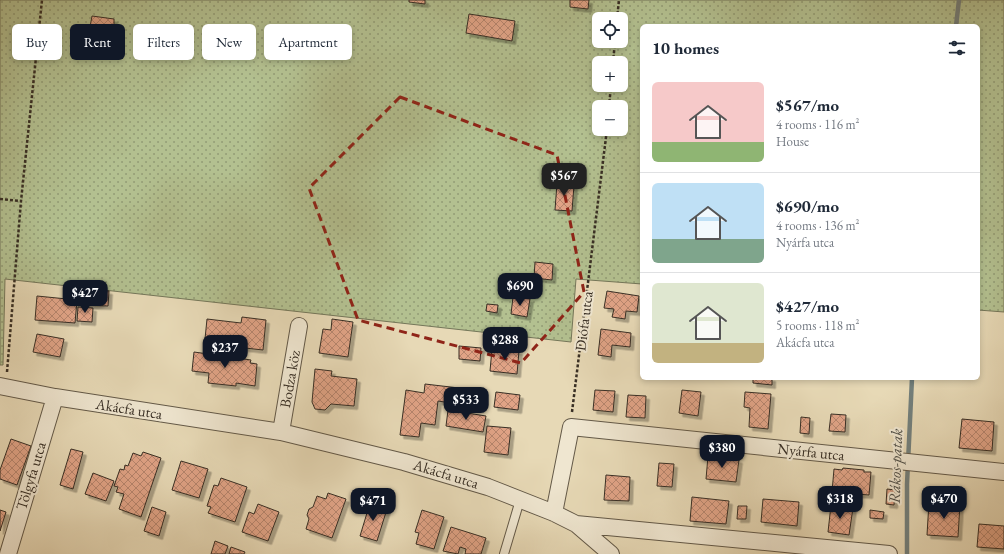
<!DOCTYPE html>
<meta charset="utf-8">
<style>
:root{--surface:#fff;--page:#f2f2f3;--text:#1f2937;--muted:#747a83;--line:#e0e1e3;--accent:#111827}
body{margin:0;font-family:"EB Garamond",serif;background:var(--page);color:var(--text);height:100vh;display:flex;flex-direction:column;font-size:15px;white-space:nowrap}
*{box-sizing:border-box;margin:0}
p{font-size:13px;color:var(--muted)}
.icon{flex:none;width:22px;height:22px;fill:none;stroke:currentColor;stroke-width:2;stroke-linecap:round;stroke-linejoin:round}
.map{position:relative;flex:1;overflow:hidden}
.sheet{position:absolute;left:640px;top:24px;width:340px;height:356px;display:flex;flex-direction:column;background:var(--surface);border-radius:6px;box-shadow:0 2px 6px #0003}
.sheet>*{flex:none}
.banner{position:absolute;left:12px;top:24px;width:380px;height:36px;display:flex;gap:8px}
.controls{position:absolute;left:592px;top:12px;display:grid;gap:8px}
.controls a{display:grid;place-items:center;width:36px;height:36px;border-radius:6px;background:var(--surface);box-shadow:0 2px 6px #0003;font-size:20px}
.price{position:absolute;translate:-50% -34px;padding:0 9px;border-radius:8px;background:var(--accent);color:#fff;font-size:13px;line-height:26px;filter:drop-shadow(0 1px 2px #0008)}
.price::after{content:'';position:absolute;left:50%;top:24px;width:12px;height:9px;margin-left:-6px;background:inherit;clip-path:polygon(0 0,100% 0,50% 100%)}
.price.on{background:#222;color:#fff}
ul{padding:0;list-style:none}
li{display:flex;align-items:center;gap:12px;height:100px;padding:0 12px}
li+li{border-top:1px solid var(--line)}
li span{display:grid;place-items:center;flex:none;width:112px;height:80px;border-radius:6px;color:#555}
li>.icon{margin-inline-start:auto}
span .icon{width:48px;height:48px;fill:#fffc;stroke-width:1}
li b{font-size:17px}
h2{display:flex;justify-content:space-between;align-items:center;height:48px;padding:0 12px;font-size:17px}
.chip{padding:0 14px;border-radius:6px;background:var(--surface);box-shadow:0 2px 6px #0003;font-size:14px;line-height:36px}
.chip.on{background:var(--accent);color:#fff}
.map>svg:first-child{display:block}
</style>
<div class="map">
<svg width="1004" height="554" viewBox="0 0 1004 554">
<defs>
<pattern id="garden-dots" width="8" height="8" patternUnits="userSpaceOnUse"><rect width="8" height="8" fill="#b3c090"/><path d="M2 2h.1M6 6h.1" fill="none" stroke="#929c75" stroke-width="1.8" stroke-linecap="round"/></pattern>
<pattern id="building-cross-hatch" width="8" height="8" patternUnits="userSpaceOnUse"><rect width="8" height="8" fill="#e0a386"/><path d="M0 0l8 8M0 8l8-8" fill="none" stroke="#b6856d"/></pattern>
<filter id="shadow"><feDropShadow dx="3.5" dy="3.5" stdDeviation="0" flood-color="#0004"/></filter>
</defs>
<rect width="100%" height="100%" fill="#e7d9b6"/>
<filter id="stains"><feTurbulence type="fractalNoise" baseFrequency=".005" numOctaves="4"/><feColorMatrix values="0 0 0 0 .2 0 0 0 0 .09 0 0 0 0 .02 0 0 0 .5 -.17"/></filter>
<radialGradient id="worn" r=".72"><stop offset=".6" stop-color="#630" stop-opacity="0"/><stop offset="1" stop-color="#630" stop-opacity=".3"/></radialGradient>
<!-- garden -->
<path fill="url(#garden-dots)" stroke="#75775a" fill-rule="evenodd" d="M0 0H1004V312L978 310V26H642V284L576 279 571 342 5 279 3 365H0ZM599 19H621V41H599ZM599 63H621V85H599ZM599 107H621V129H599Z"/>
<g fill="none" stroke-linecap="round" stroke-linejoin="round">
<!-- stream -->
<path stroke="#73807d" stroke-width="4.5" d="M956 26 959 0
M907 554V484L912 378"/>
</g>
<!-- building -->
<path fill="url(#building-cross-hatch)" stroke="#372e24" filter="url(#shadow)" d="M409 0H425V4L409 2Z
M570 0H589L588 9 570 7Z
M469 14 515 21 512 41 466 33Z
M92 16 114 19V29L90 27Z
M557 183 574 185 572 211 555 210Z
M535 262 553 264 552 280 534 278Z
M79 290 109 291 108 306 79 305Z
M607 291 639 296 637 312 626 311 625 319 612 317 614 309 604 308Z
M37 296 77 300 75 323 35 320Z
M513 297 530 299 527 317 511 314Z
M487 304 498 305 497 313 486 311Z
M78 307 93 308 92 322 77 321Z
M242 317 266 320 263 350 236 347 235 353 204 349 207 319 241 323Z
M332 319 353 322 348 357 319 353 323 329 331 330Z
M601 329 631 333 630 347 612 345 611 357 598 355Z
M37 334 64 339 60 357 33 352Z
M459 346 481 348 480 361 459 359Z
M492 349 519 351 517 374 490 371Z
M194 352 251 360 250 363 257 364 255 386 236 383V386L208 383 209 373 192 371Z
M315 369 332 371 331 376 357 379 354 406 331 404 325 410 315 409 312 402Z
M753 378H772V385L753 383Z
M425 384 459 388 457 404 438 401 435 425 421 423 419 437 400 435 406 390 424 393Z
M595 390 615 391 613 412 593 410Z
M682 390 701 392 698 416 679 413Z
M496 392 520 395 518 410 494 407Z
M745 392 771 394 768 429 749 427 750 408 744 407Z
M628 395 646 396 645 418 626 417Z
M448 410 486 416 483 432 446 426Z
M831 414 846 415 845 432 829 431Z
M801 417 810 418 809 434 800 433Z
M962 419 994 422 992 451 959 448Z
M487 426 511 428 508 455 484 452Z
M11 439 31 446 17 485 0 479V470Z
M71 449 83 452 73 489 60 485Z
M143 452 161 458 141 517 119 509 124 494 116 492 118 487 114 486 120 469 124 470 125 465 128 466 133 453 141 456Z
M708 456 739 460 736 482 706 479Z
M181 461 208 469 199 498 172 490Z
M659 463 674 464 672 487 657 486Z
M843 468 864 470V472H871L869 495 832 492 834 469 842 470Z
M93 473 114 481 106 501 85 494Z
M606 475 630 477 629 501 604 500Z
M221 478 247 487 235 522 208 513 211 507 207 506 214 485 218 486Z
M887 489 895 490 894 505 886 504Z
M328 493 346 499 332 538 306 529 309 519 307 515 309 509 313 507 317 496 326 499Z
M692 497 729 501 726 524 690 521Z
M763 499 799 502 797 526 761 522Z
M929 502 960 504 958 537 927 535Z
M370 503 387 509 377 541 360 536Z
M258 504 279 512 268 541 242 532 249 512 254 514Z
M831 505 853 508 849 535 828 532Z
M738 506H747L746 519H737Z
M152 507 166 512 159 536 144 531Z
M0 510 6 512 0 531Z
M422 510 444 517 434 549 416 544 419 533 415 532Z
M870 510 884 512 883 519 870 518Z
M979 524 1004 526V549L977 547Z
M451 527 486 538 481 554H465L466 549 460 547 458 554 443 551Z
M215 541 228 546 225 554H211Z
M231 547 245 552 244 554H229Z"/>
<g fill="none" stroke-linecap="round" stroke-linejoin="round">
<!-- service casing -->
<g stroke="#635948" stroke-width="10">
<path id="service" d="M504 554 520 500"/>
</g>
<!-- minor casing -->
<g stroke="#635948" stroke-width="18">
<path id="minor" d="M0 386 55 397 281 432 404 462 488 487 554 513 576 524 889 554
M281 432 299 326
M554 513 571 427 1004 472
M576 524 611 554
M8 554 55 397"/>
</g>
<!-- path -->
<path stroke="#372e24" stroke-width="2.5" stroke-dasharray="3 2" stroke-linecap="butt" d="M617 19 619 0
M613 63 615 41
M609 107 611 85
M0 199 21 201
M7 372 21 201 42 0
M572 412 607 129"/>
<!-- service -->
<use href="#service" stroke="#efe6d0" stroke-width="8"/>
<!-- minor -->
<use href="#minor" stroke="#efe6d0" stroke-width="16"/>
</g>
<!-- marked area -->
<path fill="none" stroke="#8f2418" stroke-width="3" stroke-dasharray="8 5" stroke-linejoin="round" d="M400 97 557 155 584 292 521 363 358 320 309 188Z"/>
<g text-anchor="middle" stroke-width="4" stroke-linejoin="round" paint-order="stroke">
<!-- street labels -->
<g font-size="15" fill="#372e24" stroke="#efe6d0">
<text transform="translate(584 321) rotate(-83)" y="5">Diófa utca</text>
<text transform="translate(290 379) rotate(-80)" y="5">Bodza köz</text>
<text transform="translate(129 409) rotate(9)" y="5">Akácfa utca</text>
<text transform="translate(811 452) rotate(6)" y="5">Nyárfa utca</text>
<text transform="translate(446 474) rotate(17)" y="5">Akácfa utca</text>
<text transform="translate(31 476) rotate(-73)" y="5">Tölgyfa utca</text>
</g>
<!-- water labels -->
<g font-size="16" font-style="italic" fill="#505049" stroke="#efe6d0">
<text transform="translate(895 466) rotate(-88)" y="6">Rákos-patak</text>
</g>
</g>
<rect width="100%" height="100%" filter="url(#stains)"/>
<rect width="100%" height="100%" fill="url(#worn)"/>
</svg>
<div class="controls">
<a><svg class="icon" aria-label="locate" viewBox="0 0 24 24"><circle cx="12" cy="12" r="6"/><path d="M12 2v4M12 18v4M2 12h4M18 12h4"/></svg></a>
<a>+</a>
<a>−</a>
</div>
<b class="price on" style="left:564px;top:197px">$567</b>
<b class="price" style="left:520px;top:307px">$690</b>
<b class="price" style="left:85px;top:314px">$427</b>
<b class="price" style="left:505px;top:361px">$288</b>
<b class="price" style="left:225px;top:369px">$237</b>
<b class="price" style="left:466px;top:421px">$533</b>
<b class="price" style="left:722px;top:469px">$380</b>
<b class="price" style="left:840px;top:520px">$318</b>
<b class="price" style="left:944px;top:520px">$470</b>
<b class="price" style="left:373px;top:522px">$471</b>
<div class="banner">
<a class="chip">Buy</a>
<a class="chip on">Rent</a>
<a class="chip">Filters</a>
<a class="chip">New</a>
<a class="chip">Apartment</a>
</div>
<section class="sheet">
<h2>10 homes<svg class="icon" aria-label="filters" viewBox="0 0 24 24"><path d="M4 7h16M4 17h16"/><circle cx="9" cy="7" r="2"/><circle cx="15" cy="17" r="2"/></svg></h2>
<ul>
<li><span style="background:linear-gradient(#f6c9c9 75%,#8fb573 0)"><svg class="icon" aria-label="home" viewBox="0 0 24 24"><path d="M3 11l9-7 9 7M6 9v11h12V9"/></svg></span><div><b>$567/mo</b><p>4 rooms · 116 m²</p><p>House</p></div></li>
<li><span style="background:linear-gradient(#bfe0f5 70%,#7fa58c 0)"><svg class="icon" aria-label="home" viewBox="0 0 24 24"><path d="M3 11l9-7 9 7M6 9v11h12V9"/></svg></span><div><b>$690/mo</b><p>4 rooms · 136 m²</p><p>Nyárfa utca</p></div></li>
<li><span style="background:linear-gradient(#dfe7d0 75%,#c2b280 0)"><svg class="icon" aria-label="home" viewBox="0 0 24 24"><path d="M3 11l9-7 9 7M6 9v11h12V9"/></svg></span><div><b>$427/mo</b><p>5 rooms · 118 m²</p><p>Akácfa utca</p></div></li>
</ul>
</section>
</div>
